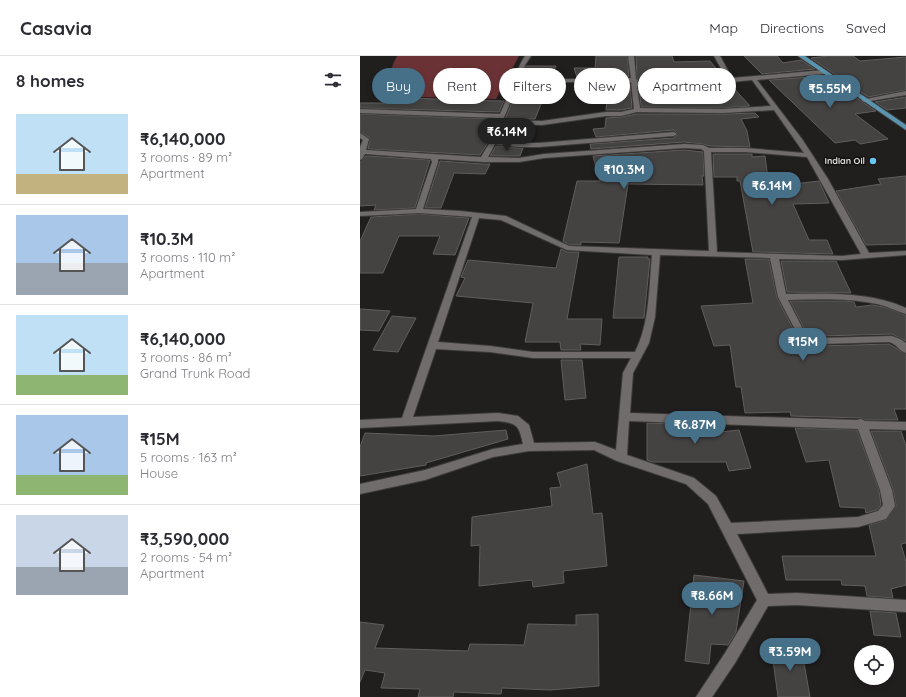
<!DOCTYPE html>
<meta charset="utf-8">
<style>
:root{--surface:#fff;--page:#f7f7f7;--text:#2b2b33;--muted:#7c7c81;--line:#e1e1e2;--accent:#467088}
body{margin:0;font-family:Quicksand,sans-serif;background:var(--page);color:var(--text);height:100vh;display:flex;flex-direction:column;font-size:15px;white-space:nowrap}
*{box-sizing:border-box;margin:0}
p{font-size:13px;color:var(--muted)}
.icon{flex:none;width:22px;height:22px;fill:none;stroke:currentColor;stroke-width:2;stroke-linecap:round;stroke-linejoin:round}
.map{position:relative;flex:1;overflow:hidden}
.details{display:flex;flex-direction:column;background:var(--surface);width:360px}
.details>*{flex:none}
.guide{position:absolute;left:12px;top:12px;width:380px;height:36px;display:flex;gap:8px}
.controls{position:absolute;left:494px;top:589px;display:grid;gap:8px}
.controls a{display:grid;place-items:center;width:40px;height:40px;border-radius:50%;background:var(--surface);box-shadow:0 2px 6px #0003;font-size:20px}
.price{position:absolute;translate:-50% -34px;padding:0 9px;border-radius:14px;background:var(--accent);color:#fff;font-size:13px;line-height:26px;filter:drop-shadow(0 1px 2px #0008)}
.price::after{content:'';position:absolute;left:50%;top:24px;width:12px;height:9px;margin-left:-6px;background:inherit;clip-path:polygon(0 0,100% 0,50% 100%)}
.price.selected{background:#222;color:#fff}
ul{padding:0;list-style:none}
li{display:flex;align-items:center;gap:12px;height:100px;padding:0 16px}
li+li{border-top:1px solid var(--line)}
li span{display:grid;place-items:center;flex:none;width:112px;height:80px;border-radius:0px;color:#555}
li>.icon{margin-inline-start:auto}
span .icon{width:48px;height:48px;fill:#fffc;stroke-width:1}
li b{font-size:17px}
h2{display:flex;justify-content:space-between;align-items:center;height:48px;padding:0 16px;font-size:17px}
.chip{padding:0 14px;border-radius:18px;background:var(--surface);box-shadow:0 2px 6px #0003;font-size:14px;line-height:36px}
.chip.selected{background:var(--accent);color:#fff}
header{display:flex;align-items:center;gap:24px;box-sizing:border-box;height:56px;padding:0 20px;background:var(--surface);border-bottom:1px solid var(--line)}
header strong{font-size:19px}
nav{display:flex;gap:22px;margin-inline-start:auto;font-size:14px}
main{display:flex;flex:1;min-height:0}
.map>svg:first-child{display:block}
</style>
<header>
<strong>Casavia</strong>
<nav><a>Map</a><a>Directions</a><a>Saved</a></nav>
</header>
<main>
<section class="details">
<h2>8 homes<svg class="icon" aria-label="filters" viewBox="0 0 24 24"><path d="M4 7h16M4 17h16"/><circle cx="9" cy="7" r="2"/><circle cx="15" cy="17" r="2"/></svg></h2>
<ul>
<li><span style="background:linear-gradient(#bfe0f5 75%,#c2b280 0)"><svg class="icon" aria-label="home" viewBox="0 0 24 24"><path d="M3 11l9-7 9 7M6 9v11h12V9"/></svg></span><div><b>₹6,140,000</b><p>3 rooms · 89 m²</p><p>Apartment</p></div></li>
<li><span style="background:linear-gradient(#a9c7e8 60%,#9aa5b1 0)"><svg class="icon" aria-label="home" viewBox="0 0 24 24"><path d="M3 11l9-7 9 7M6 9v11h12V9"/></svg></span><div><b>₹10.3M</b><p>3 rooms · 110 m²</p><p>Apartment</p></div></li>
<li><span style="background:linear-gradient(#bfe0f5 75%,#8fb573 0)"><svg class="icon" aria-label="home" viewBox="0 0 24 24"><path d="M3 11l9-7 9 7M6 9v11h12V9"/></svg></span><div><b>₹6,140,000</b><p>3 rooms · 86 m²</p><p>Grand Trunk Road</p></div></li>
<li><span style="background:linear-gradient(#a9c7e8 75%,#8fb573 0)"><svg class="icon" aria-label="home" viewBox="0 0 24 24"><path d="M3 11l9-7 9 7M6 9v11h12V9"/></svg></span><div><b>₹15M</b><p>5 rooms · 163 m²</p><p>House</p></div></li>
<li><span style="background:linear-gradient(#c9d6e8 65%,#9aa5b1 0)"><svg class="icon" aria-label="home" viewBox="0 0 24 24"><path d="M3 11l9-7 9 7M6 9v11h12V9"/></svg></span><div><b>₹3,590,000</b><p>2 rooms · 54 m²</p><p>Apartment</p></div></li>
</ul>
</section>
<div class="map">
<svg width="546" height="641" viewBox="0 0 546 641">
<rect width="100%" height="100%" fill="#211e1e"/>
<!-- green -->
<path fill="#6a3235" d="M37 0H159L136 43 25 40 33 8Z"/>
<!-- building -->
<path fill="#454242" stroke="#615d5d" d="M236 0H267L269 21H217L214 12H235Z
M276 0H312L314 6 350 5 364 22 279 24 277 22Z
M384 0H417L423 7 441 4 455 13 402 18Z
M468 0H493L500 5 546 1V34L508 41 451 2Z
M166 10H196L191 22H162Z
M464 20 516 55 495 58 528 83 500 88 495 84 475 87 409 24Z
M189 28 175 63H145L152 46H155L159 29Z
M219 28H270L272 52 261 54H246L248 34H221Z
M370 28 390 50 363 52 281 51 279 31Z
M546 41V52L527 54 515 46Z
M53 42 97 44 144 45 139 56 0 52V47H25L28 43 51 44Z
M395 57 399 61 381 63 387 75 390 91 349 90 343 88 324 86 231 93 230 88 314 82 318 78 314 74 236 81 233 73 245 72 246 62 261 61 277 58H363Z
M0 58 136 63 129 85 120 99 8 93 10 82 0 76Z
M143 70H172L166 86H159L139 83Z
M136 90 159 92H163L160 100H130Z
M324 94 343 96 344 120H342L343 129 268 128 259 187 221 186V189H209L203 185 217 125H240L233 100Z
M353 98H392V101L405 100 409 131 459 125 469 147 433 148 449 184H467L473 198 393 196 380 125H377V121H354Z
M6 100 70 104 55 152 14 154 16 149 0 150V105Z
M80 105 123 108H130L125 118 94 117 81 152H65Z
M546 120V188L506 189 476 135 521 128 518 123Z
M59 158 109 162 95 199 73 198 80 180H39L23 217H0V185L11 161Z
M201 193 207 196H219L207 263H242L240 289 220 288 221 294H201L200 286H165L173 247 96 240 105 222 101 221 108 204 196 212Z
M259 201H288V203H290L284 262H253Z
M385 203H409L417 242 439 284 450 288 461 290 529 288 546 298V353H534L538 364H505L501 362 431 360 430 356 385 357 381 331H376L370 289 354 290 341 250 393 247Z
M421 205H476L491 237 427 236Z
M430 245H484L494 246 496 251 512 249 524 251 546 259V285L532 278 461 280 447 278Z
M0 253 30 255 19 275 0 274Z
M32 260 56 262 38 296 13 294Z
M201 304H222L226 342 205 344Z
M287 367 350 369 351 377 379 374 391 412 369 415 366 406H292L287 404Z
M435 372 497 374 519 434 521 449 517 454 506 457 505 452 480 451 469 404 446 406Z
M146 374 148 383 66 407V409L0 420V391L5 377 74 380Z
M511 375H541L546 390V487L541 488 546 506V529L531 533 533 542 507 540 505 530 482 529 481 524H426L422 500H516L509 469 526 464 536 450 533 433Z
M227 408 233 458 242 457 247 510 203 515 204 527 173 531 172 524 119 530 120 489 111 490 112 461 192 450 190 432 201 431 197 417Z
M334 519 384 525 376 576 368 589 351 588 349 608 325 605Z
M510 555 536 557 541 581 514 579Z
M238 558 239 630 190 634 142 632 141 638 94 636 93 641H58L60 633 21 632 25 617 5 614 0 626V566L24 569 15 592 108 595 110 588 164 589 168 568 216 569V559Z
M411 590H441L450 641H418Z"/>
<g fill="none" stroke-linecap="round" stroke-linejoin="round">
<!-- minor casing -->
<g stroke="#3d3b3b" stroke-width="2">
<path id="minor" d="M165 0H171L165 9 160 24 271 22 268 0H274L276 23 278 24 277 26 367 23 354 0H360L372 22 464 14 467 16 464 18 397 24 442 83 468 123 509 197 546 195V199L482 204 419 203 426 238C466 238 508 235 546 252V258C536 255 527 250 517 248 488 242 457 243 428 244L446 279 461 282 532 280 540 283 546 287V297C539 295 537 288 529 286L461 288 451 287 440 283 418 241 410 202 300 199 295 261 289 287 273 317 270 357 497 364 501 363 505 365 546 366V374L509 373 532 434 535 450 526 463 498 471 377 478 408 538 437 537 546 544V556L437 549 408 550 375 607 352 641H336L365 597 397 544 348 448 326 428 257 405 234 394 169 395 133 401 65 424 0 438V428L65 414 133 393 163 388C159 369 157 367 138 365L0 372V364L42 362 112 161 59 157 0 160V156L56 153 72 106 71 103 5 98 2 103 0 104V91L3 84 0 82V77L9 83 6 94 121 101 130 86 138 62 0 57V53L140 58C149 39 154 17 165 0ZM392 24 411 50 363 53 280 52 277 30 351 28ZM205 26H271L274 53 261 56H246L182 65 143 64 158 28ZM414 54 444 97 385 92H349L343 89 324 88 184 98 159 102 128 101 135 88 159 91H179L314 80 317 78 314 76 179 87H159L137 84 142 68 182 69 246 60H261L277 56 363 57ZM324 92 341 93 344 95 349 195 209 190 146 160 100 155 63 153 78 106V103L123 106H159L184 102ZM351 96H385L447 101 501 198 482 200 357 196ZM119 162 141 164 207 194 292 199C289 230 290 267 275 296H173L130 290 78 286ZM76 293 130 296 173 302H271L263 317 256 394 235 386 174 387 169 369 158 360 138 357 53 361ZM269 365 498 373 520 434 523 449 518 455 498 461 371 467 356 440 334 422 267 399Z
M546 35V39L504 46 501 44Z"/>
</g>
<!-- major casing -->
<g stroke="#3d3b3b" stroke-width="2">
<path id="major" d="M438 0H445L546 69V74Z"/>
</g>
<!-- minor -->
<use href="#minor" fill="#716c6c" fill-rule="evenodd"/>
<!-- major -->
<use href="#major" fill="#5a94af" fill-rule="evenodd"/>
</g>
<!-- markers -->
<circle fill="#68c4f0" stroke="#181414" stroke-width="1.5" cx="513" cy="105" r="4"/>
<g text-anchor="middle" stroke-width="3.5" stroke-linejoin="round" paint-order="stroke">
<!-- far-poi labels -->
<g font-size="9" font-weight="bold" fill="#dedcdc" stroke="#181414" text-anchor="end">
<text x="505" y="108">Indian Oil</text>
</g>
</g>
</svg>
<div class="controls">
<a><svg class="icon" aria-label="locate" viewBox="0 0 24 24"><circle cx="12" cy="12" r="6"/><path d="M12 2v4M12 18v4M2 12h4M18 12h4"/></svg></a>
</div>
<b class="price" style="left:470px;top:53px">₹5.55M</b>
<b class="price selected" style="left:147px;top:96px">₹6.14M</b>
<b class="price" style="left:264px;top:134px">₹10.3M</b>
<b class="price" style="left:412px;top:150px">₹6.14M</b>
<b class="price" style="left:443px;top:306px">₹15M</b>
<b class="price" style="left:335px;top:389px">₹6.87M</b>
<b class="price" style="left:352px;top:560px">₹8.66M</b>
<b class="price" style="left:430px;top:616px">₹3.59M</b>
<div class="guide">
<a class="chip selected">Buy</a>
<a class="chip">Rent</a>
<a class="chip">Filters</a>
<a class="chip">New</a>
<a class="chip">Apartment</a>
</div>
</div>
</main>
